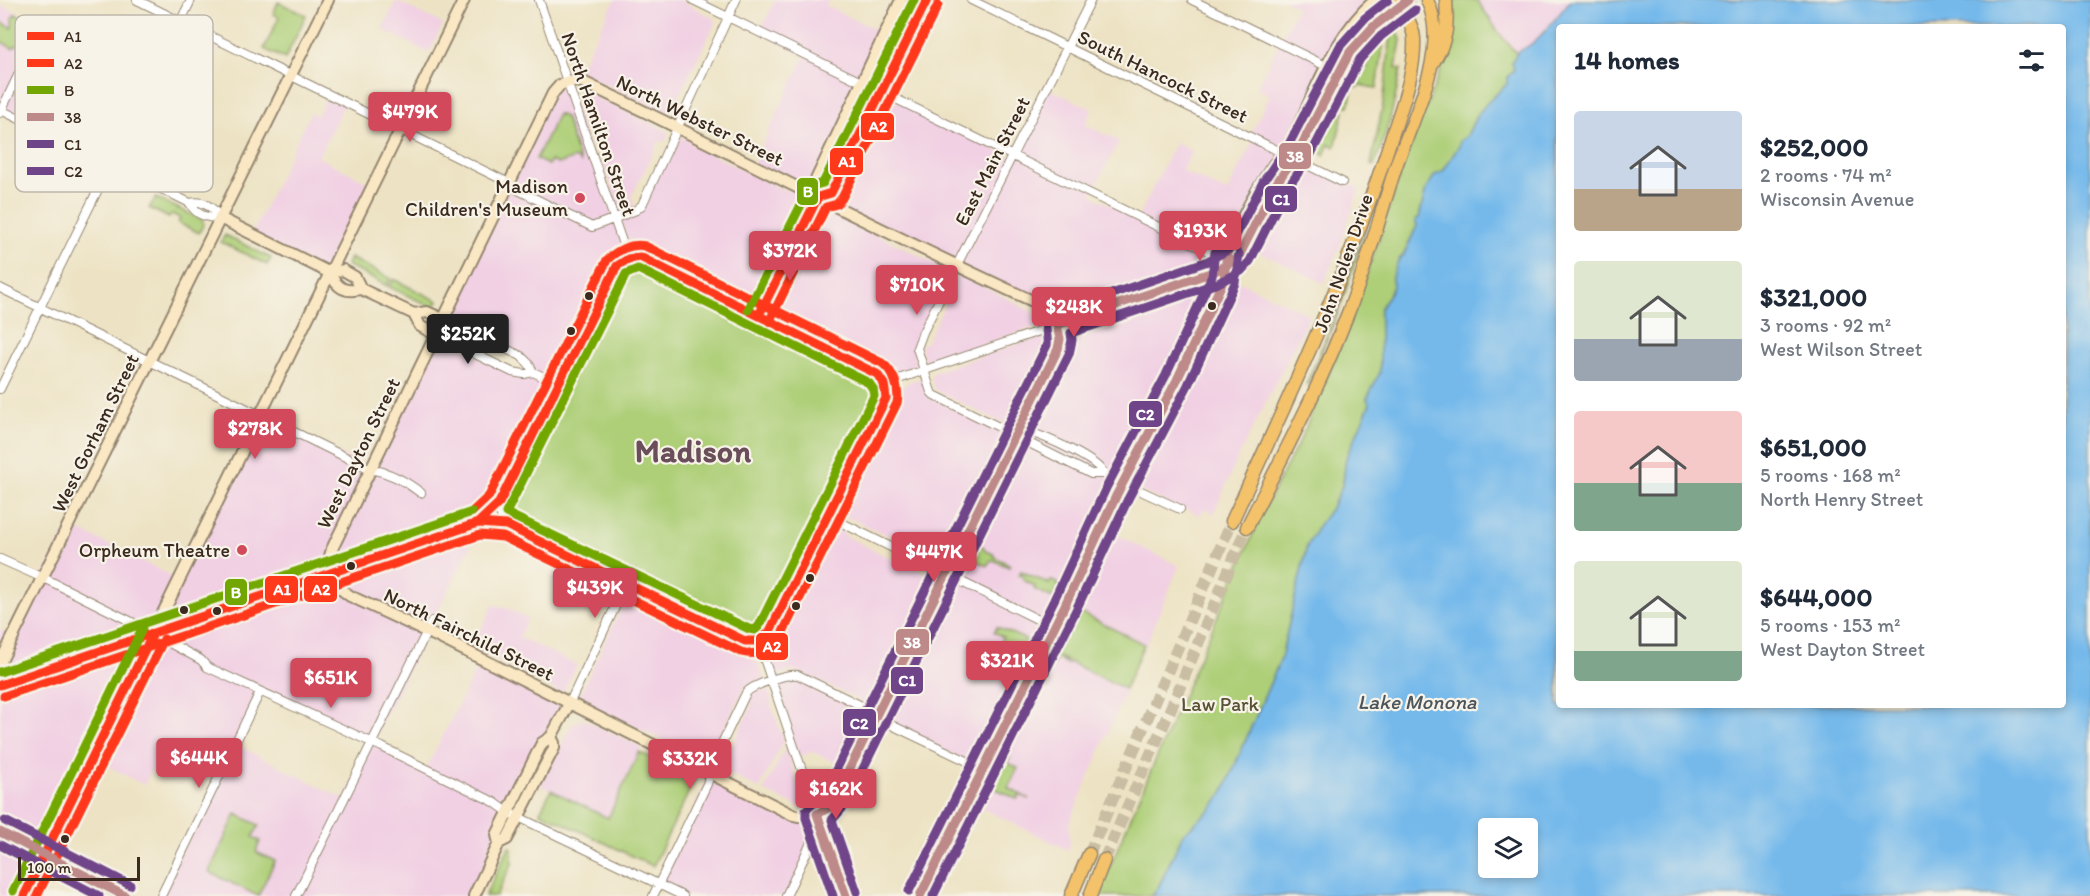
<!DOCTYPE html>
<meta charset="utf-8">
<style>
:root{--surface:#fff;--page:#f6f6f7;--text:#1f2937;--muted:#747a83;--accent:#d1495b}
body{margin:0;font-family:Itim,sans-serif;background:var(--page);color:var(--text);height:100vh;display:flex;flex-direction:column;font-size:22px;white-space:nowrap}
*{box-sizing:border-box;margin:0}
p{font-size:20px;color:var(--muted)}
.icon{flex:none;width:33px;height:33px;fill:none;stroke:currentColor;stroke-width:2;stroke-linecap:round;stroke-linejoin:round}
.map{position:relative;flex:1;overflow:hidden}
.drawer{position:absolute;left:1556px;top:24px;width:510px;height:684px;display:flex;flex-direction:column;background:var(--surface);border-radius:6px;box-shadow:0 3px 9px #0003}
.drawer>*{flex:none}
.tools{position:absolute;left:1478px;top:818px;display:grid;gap:12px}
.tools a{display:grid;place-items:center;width:60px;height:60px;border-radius:6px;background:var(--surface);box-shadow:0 3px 9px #0003;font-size:30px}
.scale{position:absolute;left:18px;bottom:15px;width:122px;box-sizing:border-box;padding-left:6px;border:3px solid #3b2a1e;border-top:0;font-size:16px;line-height:21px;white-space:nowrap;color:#3b2a1e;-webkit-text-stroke:4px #f7f3e8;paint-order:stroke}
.price{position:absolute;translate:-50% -51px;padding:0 14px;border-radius:6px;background:var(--accent);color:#fff;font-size:20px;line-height:39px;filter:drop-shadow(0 2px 3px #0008)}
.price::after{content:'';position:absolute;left:50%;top:36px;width:18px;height:14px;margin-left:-9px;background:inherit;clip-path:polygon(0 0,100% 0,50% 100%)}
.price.active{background:#222;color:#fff}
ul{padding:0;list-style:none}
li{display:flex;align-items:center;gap:18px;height:150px;padding:0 18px}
li span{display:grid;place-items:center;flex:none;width:168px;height:120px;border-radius:6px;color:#555}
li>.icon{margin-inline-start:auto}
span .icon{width:72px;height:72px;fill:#fffc;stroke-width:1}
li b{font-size:26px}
h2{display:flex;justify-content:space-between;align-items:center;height:72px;padding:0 18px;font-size:26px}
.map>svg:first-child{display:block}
</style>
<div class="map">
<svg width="2090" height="896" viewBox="0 0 2090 896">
<rect width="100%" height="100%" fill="#f7f3e8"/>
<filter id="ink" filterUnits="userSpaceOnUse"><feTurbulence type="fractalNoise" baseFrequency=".0167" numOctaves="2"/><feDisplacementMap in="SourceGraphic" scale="12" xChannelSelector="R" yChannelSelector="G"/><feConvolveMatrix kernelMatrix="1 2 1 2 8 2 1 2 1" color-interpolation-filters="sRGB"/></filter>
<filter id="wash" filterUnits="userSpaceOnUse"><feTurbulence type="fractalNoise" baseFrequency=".008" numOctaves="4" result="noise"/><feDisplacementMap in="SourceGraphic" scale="24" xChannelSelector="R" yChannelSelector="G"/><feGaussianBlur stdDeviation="1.35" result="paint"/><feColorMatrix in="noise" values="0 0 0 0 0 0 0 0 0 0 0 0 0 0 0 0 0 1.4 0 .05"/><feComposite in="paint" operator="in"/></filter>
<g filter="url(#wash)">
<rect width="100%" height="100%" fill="#ede3c4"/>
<!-- built -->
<path fill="#f1d0e3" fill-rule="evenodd" d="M615 0H681L714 19 715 24 669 115 578 71Z
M775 0H828L826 6 885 34 814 184 825 195 881 93 1012 157 1047 88 1092 109 1085 125 1119 141 1091 195 1138 218 1175 143 1192 151 1182 171 1227 192 1254 139 1249 137 1270 95 1257 88 1297 7 1284 0H1375L1362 12 1229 247 1225 275 1310 315 1238 457 1214 513 1205 509 1200 515 1188 510 1180 509 1123 483 1101 527 1179 566 1146 645 1065 605 1042 649 1126 690 1069 824 1070 845 1068 850 967 801 984 770 876 716 849 769 813 752 797 757 772 681 791 674 875 715 1058 349 1053 315 752 166 805 56 759 33Z
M1477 0H1571L1535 40 1517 54 1499 33Z
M396 1 443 24 429 53 382 29Z
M0 5 90 46 97 30 160 62 180 22 221 41 199 83 160 64 110 164 0 113Z
M566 82 628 259 623 261 499 503 482 523 372 742 426 769 479 664 491 663 569 704 544 741 476 896H161L222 768 165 742 144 785 93 758 24 896H0V630L13 636 69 525 180 580 261 415 370 469 436 335 512 372H533L529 364 443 319 553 93ZM260 692 371 742 344 799 235 744Z
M585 92 667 131V139L664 142 659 141 631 197 635 205 628 209 618 212 614 208 613 193 581 97V93Z
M328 94 345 103 318 157 373 185 330 273 252 234 310 113 317 116Z
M680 137 687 139 692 145 781 189 790 190 802 197V208L761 294 754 302 744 300 629 240 626 236 621 220 640 211 674 143Z
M1294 158 1359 188 1341 242 1324 283 1245 245Z
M820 210H825L948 270 947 277 913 348 916 367 891 373 781 319 774 313 772 308 774 299Z
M959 276H964L1034 313 1044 321 1043 324 928 364 925 362 921 348 922 344 926 343 954 286 953 280Z
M1042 336 1049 338V346L1010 422 1006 425 935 390 931 378 934 372Z
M921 378 928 396 1004 433 978 491 953 538V544L945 558 940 561 928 553 847 517 840 508 843 499 898 391 909 382Z
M834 529 841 530 847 537 894 560 930 575 933 579V583L873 703 870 705 794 670 776 675 769 657 770 646 822 538 825 533Z
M634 598 646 602 749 653 759 665 763 679 749 685 744 689 706 764 687 751 585 703 582 699 580 694 616 619 625 603Z
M493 605 507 608 528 619 519 637 577 665 564 691 558 692 541 681 472 647Z
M764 688 771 695V705L784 741 759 789 720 769 717 763 719 758 726 759 752 704 748 697 750 694Z
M583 719 642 747 608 818 540 785 572 725Z
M786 747 804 803 805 806 801 808 763 791Z
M710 773 793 815 817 814 818 828 786 896H683L659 885Z"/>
<!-- green -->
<path fill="#aecf78" stroke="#747c4b" stroke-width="1.5" d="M1450 0H1477L1499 33 1517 54 1512 62 1514 70 1507 84 1476 117 1467 136 1443 171 1435 175 1426 189 1419 218 1416 220 1417 226 1392 278 1393 287 1380 309 1381 372 1367 398 1370 404 1346 458 1343 484 1332 507 1307 546 1281 658 1223 793 1212 808 1183 834 1158 888 1152 896H1097L1261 515 1303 434 1355 309 1402 169 1443 64 1447 46Z
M278 2 306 15 285 59 264 49 279 17 273 14Z
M15 14 53 32 42 40 46 32 32 27 24 42 12 48 0 41V22L12 28V18Z
M1398 31 1401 40 1396 68 1401 69C1394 105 1388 132 1374 166L1371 165 1383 104 1391 35Z
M1380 43 1383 47 1377 88 1366 87 1361 85 1358 87 1353 86 1349 106H1345L1337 98 1345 80C1376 77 1363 56 1380 43Z
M1333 106 1344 111 1335 147 1329 144 1324 155 1313 149Z
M558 114 565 117 580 162 575 158 558 164 550 161 548 165 536 159Z
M1378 195 1339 310 1308 385 1306 384 1338 310 1347 278Z
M156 198 201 219 204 223 199 233 178 223 180 218 172 214 169 218 149 208Z
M225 235 271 258 267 265 221 242Z
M350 258 390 278 387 286 348 266 347 265Z
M637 265 871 379C878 384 880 391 877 399L763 626 754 634 741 632 515 521C506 515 507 507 510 499L621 272 626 267Z
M393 279 438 301 434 307H432L389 287Z
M975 543 984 547 985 551 994 554 993 556 1010 565 1009 567 993 560 990 561 987 566 968 557Z
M1021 571 1049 584 1051 580 1060 585 1053 598 1034 589 1035 586 1023 580 1024 577 1019 575Z
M1077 611 1144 644 1125 689 1057 656 1069 665 1057 659 1052 665 1050 663Z
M997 627 1029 641 1030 645 1019 667 1022 669 1020 672 1013 671 1021 653 1000 643 1003 637 994 632Z
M639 752 695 779 653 866 540 812 551 790 608 818Z
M1006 755 1010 757 1007 762 1018 768 1008 788 1029 799 1020 795 1017 799 990 786Z
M236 814 259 825 253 837 260 841 256 852 275 861 258 896 209 872Z
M509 847 512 848V864L496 896H485Z"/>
<!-- water -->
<path fill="#75b9eb" stroke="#587284" stroke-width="1.5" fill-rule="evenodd" d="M1571 0H2090V896H1152L1158 888 1183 834 1212 808 1223 793 1281 658 1307 546 1319 525 1332 507 1343 484 1346 458 1370 404 1367 399 1380 372V309L1393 287 1392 277 1399 259 1403 256 1417 226 1415 220 1419 218 1426 189 1435 175 1443 171 1459 146 1460 141 1467 136 1476 117 1486 104 1507 84V78L1514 70 1512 62 1518 51C1536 47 1558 14 1571 0ZM1558 27H2062V705H1558ZM1488 828H1527V867H1488Z"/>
</g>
<g filter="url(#ink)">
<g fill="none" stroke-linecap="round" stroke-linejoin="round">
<!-- primary-tunnel -->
<path stroke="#c9bea3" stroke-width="12" stroke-dasharray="12 6" stroke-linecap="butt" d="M1089 854 1232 521
M1104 860 1171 708 1247 527"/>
<!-- street casing -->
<g stroke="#948671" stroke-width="10">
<path id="street" d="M137 0 509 183 518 190 592 227 636 210 642 205 736 0
M539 0 628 259
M693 0 1210 252 1225 265 1224 279 1177 380 1117 494 1065 605 920 896
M971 0 1342 182
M1091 0 923 332 917 348 931 392 934 395 1005 430C1013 431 1021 430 1029 432 1046 437 1097 459 1104 474L1180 509
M1192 0 1338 72
M1 110 190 203C196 216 208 218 220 218
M0 113 40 30
M190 203C204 200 213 207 220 218
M0 288 370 469C388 472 407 482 421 493
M759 315 818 197
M443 319 521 356 529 364 533 372
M436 335 512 372 524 374 533 372 559 384
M884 384 1057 325
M0 389 191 0
M1016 432 1023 440 1091 474H1104
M828 516 1053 627
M478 523 499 503 617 266 628 259 640 257 877 374 884 384 886 398 769 633C762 642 755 643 745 641L506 525 499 511V503
M0 559 52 582 134 623 142 633 153 634 201 660 207 667 382 747 494 802 508 812 683 896
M758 641 817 814 818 828 786 896
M0 685 478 523 506 525
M569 704 626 584
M161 896 260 692
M296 896 432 621
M653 896 707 784 713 762 746 693C752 685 787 673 798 675L866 708 885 722 984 769"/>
</g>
<!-- secondary casing -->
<g stroke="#948671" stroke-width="14">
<path id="secondary" d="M573 81 583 82C735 154 883 233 1037 303 1053 312 1064 330 1058 349L834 800C824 814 809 819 793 815L436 636 350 596 337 586 331 577 328 563 332 549 553 93 560 85Z
M818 197 831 193 927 0
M818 197 814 184 901 0
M220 218 330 273C337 288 345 293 361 289L414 314 427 312 443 319
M1225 265C1226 244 1257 189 1270 170 1276 160 1285 151 1291 141 1316 92 1332 38 1375 0
M330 273 343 270 355 277 361 289
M414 314 420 326 436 335
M1057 325 1213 272 1234 261 1239 256 1274 187 1299 150 1350 52 1373 27 1408 0
M0 663 328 0
M817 814 846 896
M0 832 125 896
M499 843 497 835 542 743 551 737 569 704
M24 896 464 0
M474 896 499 843 507 839 554 748V743L551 737"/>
</g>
<!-- primary casing -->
<g stroke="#948671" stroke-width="15">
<path id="primary" d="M1432 64C1447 42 1448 26 1446 0
M1232 521C1289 398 1346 276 1388 148 1399 113 1416 74 1414 38 1413 24 1404 13 1399 0
M1247 527C1282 457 1320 387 1348 313 1367 265 1380 215 1396 166 1412 119 1451 49 1427 0
M1071 896 1089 854
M1090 896 1104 860"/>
</g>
<!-- street -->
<use href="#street" stroke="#fff" stroke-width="8"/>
<!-- secondary -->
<use href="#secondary" stroke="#fae7c3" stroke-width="10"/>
<!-- primary -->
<use href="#primary" stroke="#f3c26a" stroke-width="12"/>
<!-- bus-1 casing -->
<g stroke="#f7f3e8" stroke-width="14">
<path id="bus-1" d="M640 257 877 374 884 384 886 398 769 633 758 641H745L506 525 478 523 499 503 617 266 628 259Z
M759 315 818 197 831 193 927 0
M0 685 478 523
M24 896 153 634"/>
</g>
<!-- bus-2 casing -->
<g stroke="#f7f3e8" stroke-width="14">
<path id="bus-2" d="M770 320 826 207 837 204 842 198 938 5
M4 696 480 535 503 537 741 652C757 656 770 652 780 638L897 403C900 389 894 372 882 363L645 246C631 243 617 250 607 260L489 496 472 512
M37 896 164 639"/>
</g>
<!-- bus-3 casing -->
<g stroke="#f7f3e8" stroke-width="14">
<path id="bus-3" d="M638 269 869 383 873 389 874 396 759 626 755 630 749 629 506 513 626 274Z
M748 310 808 191 812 186 823 183 914 0
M0 672 472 512
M13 891 142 629"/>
</g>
<!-- bus-4 casing -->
<g stroke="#f7f3e8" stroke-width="14">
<path id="bus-4" d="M0 832 125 896
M846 896 817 814 828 808 834 800 1058 349 1060 339 1057 325 1213 272 1234 261 1239 256 1274 187 1299 150 1350 52 1373 27 1408 0
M920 896 1065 605 1117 494 1177 380 1224 279 1227 253"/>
</g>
<!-- bus-5 casing -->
<g stroke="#f7f3e8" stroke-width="14">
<path id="bus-5" d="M0 845 99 896
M857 892 832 820 845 805 1069 354 1072 340 1071 333 1218 283 1241 271 1250 261 1284 193 1310 156 1360 59 1381 36 1415 10
M933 896 1076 610 1128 499 1188 385 1235 283 1239 254"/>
</g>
<!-- bus-6 casing -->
<g stroke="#f7f3e8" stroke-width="14">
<path id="bus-6" d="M5 821 130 885
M909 891 1054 600 1106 488 1166 375 1212 276 1215 252
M833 896 806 818V810L824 794 1047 345C1049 333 1040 322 1053 314L1208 261 1229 249 1263 182 1289 144 1340 46 1365 18 1388 0"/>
</g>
<!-- bus-1 -->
<use href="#bus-1" stroke="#ff391a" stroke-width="9"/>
<!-- bus-2 -->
<use href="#bus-2" stroke="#ff391a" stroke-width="9"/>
<!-- bus-3 -->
<use href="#bus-3" stroke="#72a703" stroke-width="9"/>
<!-- bus-4 -->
<use href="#bus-4" stroke="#bd8a89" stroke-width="9"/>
<!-- bus-5 -->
<use href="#bus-5" stroke="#704489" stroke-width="9"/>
<!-- bus-6 -->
<use href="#bus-6" stroke="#704489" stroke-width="9"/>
</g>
</g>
<!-- markers -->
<g fill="#d1495b" stroke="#f7f3e8" stroke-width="2">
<circle cx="580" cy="198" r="6"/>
<circle cx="242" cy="550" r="6"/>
</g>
<g fill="#3b2a1e" stroke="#f7f3e8" stroke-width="2">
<circle cx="589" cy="296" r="5"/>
<circle cx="1212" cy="306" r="5"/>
<circle cx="571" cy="331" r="5"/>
<circle cx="351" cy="566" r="5"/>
<circle cx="810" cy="578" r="5"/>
<circle cx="796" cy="606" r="5"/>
<circle cx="184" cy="610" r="5"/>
<circle cx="217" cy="611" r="5"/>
<circle cx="65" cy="839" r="5"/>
</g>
<g text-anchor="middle" stroke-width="4.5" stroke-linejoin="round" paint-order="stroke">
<!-- street labels -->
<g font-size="20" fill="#3b2a1e" stroke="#f7f3e8">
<text transform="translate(1163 76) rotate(26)" y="7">South Hancock Street</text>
<text transform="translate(700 120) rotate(26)" y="7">North Webster Street</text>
<text transform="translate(599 124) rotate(71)" y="7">North Hamilton Street</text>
<text transform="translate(992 161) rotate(-63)" y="7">East Main Street</text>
<text transform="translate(1343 263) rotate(-71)" y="7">John Nolen Drive</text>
<text transform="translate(95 433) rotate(-64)" y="7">West Gorham Street</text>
<text transform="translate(358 453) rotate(-64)" y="7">West Dayton Street</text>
<text transform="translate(469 634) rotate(26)" y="7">North Fairchild Street</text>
</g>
<!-- poi labels -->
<g font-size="20" fill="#3b2a1e" stroke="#f7f3e8" text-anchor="end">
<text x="568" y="193">Madison<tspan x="568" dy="23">Children's Museum</tspan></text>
<text x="230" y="557">Orpheum Theatre</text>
</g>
<!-- park labels -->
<g font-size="20" fill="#585334" stroke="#f7f3e8">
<text x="1220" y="711">Law Park</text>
</g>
<!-- water labels -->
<g font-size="21" font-style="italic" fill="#4c555c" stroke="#f7f3e8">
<text x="1417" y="709">Lake Monona</text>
</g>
<!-- town labels -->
<g font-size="32" font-weight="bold" fill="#6a4e5a" stroke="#f7f3e8">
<text x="693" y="462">Madison</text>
</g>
</g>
<!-- legend -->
<rect x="15" y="15" width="198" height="177" rx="9" fill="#f7f3e8" stroke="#bfb7ab" stroke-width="1.5"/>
<rect x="27" y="32" width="27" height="8" fill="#ff391a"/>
<rect x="27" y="59" width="27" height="8" fill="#ff391a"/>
<rect x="27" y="86" width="27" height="8" fill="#72a703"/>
<rect x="27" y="113" width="27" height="8" fill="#bd8a89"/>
<rect x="27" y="140" width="27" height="8" fill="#704489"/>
<rect x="27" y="167" width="27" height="8" fill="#704489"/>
<g font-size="16" fill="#3b2a1e">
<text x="64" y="42">A1</text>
<text x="64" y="69">A2</text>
<text x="64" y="96">B</text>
<text x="64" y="123">38</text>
<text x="64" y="150">C1</text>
<text x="64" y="177">C2</text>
</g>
<g stroke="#f7f3e8" stroke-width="2">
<rect x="860" y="112" width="35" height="29" rx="6" fill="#ff391a"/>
<rect x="1278" y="142" width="34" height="28" rx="6" fill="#bd8a89"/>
<rect x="829" y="147" width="35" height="29" rx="6" fill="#ff391a"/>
<rect x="796" y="177" width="23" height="29" rx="6" fill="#72a703"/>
<rect x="1264" y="185" width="34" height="28" rx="6" fill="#704489"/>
<rect x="1128" y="400" width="35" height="28" rx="6" fill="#704489"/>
<rect x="303" y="575" width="35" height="28" rx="6" fill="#ff391a"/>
<rect x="264" y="575" width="35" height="29" rx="6" fill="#ff391a"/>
<rect x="224" y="578" width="24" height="28" rx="6" fill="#72a703"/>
<rect x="895" y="628" width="35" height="28" rx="6" fill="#bd8a89"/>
<rect x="755" y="632" width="34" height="29" rx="6" fill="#ff391a"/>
<rect x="890" y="666" width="34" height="29" rx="6" fill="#704489"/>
<rect x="842" y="708" width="35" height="29" rx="6" fill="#704489"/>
</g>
<g font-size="16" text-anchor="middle" font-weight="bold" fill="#fff">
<text x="878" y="132">A2</text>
<text x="1295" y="162">38</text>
<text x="847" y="167">A1</text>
<text x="808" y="197">B</text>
<text x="1281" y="205">C1</text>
<text x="1145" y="420">C2</text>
<text x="321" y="595">A2</text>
<text x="282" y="595">A1</text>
<text x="236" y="598">B</text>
<text x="912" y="648">38</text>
<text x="772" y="652">A2</text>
<text x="907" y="686">C1</text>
<text x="859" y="729">C2</text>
</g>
</svg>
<div class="tools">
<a><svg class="icon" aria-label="layers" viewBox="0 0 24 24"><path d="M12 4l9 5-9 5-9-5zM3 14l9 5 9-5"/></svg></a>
</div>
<div class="scale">100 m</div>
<b class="price" style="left:410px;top:143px">$479K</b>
<b class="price" style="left:1200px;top:262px">$193K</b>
<b class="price" style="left:790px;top:282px">$372K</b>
<b class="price" style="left:917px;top:316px">$710K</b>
<b class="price" style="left:1074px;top:338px">$248K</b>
<b class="price active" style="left:468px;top:365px">$252K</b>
<b class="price" style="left:255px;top:460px">$278K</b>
<b class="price" style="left:934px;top:583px">$447K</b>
<b class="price" style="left:595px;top:619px">$439K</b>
<b class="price" style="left:1007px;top:692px">$321K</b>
<b class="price" style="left:331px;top:709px">$651K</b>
<b class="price" style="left:199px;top:789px">$644K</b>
<b class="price" style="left:690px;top:790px">$332K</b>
<b class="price" style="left:836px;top:820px">$162K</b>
<section class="drawer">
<h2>14 homes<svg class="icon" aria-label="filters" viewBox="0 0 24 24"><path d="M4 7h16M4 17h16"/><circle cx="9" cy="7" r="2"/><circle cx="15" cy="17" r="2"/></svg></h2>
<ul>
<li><span style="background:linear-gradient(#c9d6e8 65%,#b9a48a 0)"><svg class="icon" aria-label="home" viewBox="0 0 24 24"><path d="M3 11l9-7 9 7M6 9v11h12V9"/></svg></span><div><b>$252,000</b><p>2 rooms · 74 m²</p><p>Wisconsin Avenue</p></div></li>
<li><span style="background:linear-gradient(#dfe7d0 65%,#9aa5b1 0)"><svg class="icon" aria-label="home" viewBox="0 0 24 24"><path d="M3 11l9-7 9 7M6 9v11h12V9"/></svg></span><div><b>$321,000</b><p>3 rooms · 92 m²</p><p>West Wilson Street</p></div></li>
<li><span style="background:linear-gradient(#f6c9c9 60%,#7fa58c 0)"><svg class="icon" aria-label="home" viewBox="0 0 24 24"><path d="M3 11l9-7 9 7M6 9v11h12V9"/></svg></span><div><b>$651,000</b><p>5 rooms · 168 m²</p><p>North Henry Street</p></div></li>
<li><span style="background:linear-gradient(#dfe7d0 75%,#7fa58c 0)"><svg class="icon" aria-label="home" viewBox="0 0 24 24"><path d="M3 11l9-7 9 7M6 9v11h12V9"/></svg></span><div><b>$644,000</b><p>5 rooms · 153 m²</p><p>West Dayton Street</p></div></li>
</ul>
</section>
</div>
